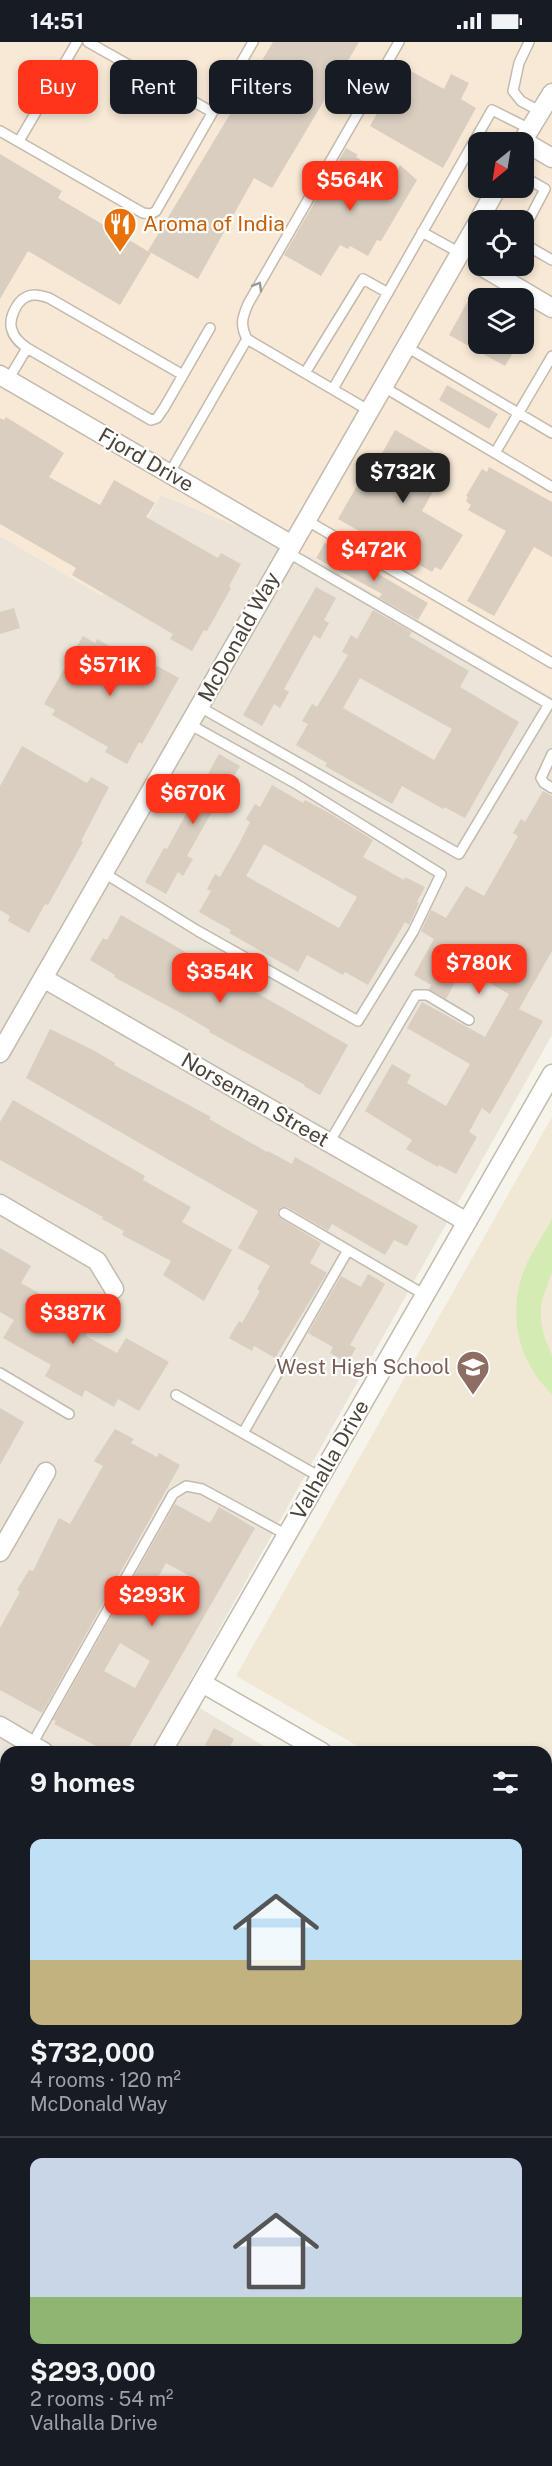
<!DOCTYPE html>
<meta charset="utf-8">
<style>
:root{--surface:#171b24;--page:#20242c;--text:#f1f3f6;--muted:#9ea1a6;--line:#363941;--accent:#ff341a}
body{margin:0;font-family:"Public Sans",sans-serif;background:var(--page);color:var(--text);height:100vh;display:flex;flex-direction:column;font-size:22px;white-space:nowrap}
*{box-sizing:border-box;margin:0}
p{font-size:20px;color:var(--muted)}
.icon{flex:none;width:33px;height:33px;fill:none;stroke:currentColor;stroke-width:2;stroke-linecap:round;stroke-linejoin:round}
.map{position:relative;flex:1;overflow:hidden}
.details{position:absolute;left:0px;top:1704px;width:552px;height:720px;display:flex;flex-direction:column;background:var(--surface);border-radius:18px 18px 0 0;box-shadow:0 3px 9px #0003}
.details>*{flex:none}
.top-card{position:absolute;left:18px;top:18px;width:516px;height:54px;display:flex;gap:12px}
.needle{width:39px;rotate:210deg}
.buttons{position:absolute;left:468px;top:90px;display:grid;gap:12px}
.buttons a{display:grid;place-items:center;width:66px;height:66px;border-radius:12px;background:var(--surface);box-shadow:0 3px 9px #0003;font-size:30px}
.price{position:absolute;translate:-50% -51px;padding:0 14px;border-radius:12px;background:var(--accent);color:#fff;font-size:20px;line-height:39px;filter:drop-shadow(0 2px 3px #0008)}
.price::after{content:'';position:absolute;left:50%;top:36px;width:18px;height:14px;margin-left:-9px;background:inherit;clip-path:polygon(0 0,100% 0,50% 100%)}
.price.on{background:#222;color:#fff}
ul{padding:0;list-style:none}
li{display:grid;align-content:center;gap:12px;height:318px;padding:0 30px}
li+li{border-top:2px solid var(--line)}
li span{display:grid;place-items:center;height:186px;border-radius:12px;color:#555}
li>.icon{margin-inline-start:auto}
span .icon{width:108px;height:108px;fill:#fffc;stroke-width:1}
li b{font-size:26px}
h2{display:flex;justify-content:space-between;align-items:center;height:72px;padding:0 30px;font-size:26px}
.tag{padding:0 21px;border-radius:12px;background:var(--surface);box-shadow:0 3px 9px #0003;font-size:21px;line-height:54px}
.tag.on{background:var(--accent);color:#fff}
.status{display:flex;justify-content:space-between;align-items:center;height:42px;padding:0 30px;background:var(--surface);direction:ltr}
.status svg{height:16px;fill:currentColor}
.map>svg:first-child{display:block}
</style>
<div class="status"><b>14:51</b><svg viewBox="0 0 49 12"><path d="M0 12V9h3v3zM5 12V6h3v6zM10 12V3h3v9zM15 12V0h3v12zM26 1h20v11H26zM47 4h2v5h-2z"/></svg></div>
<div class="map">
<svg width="552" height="2424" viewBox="0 0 552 2424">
<rect width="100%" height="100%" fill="#f6f3eb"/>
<!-- residential -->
<path fill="#eae4d9" d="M161 453 312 515 552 655V993L181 1655 274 1710H6V2418H546V1869L552 1873V2424H0V494L102 554Z"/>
<!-- commercial -->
<path fill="#f8e9d6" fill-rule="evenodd" d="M0 0H552V655L312 515 161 453 102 554 0 494ZM478 100H524V146H478ZM478 178H524V224H478ZM478 256H524V302H478Z"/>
<!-- education -->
<path fill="#f0e7d5" d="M552 1075V1817L546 1813V1710H368L236 1634Z"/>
<!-- green -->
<path fill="#d4ecb3" d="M552 1177V1230L541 1261V1278L544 1294 552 1314V1352C516 1318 506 1267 527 1221 534 1206 544 1192 552 1177Z"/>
<!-- building -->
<path fill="#d9cec0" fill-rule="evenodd" d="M273 0H359L272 146 254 136 198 237 148 209Z
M403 25 444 47 451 32 469 41 461 57 476 66 443 126 370 84Z
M346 106 358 113 356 115 392 136 400 123 417 138 381 199 377 198 368 214 350 204 348 207 340 203 321 234 284 213Z
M0 112 62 149 58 156 151 211 120 263 28 209 0 257Z
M469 257 478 262V302H518L505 324 449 293Z
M447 343 498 372 489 387 439 358Z
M6 375 64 411 49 435 100 463 114 438 155 461 146 475 218 516 221 511 241 522 229 544 231 546 207 589 204 588 192 609 170 597 173 592 72 533 76 526 0 482V376L4 378Z
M395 388 446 417 443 421 448 423 422 469 463 493 441 528 435 525 432 530 338 477 362 435 367 438Z
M489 425 552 460V515L534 505 494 574 467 559 506 489 468 468 471 463 466 459 468 455 466 454 482 427 487 430Z
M325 501 428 561 418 578 379 556 382 552 316 516Z
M316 545 336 556 324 578 329 581 320 597 314 593 284 647 289 650 280 666 274 662 262 684 243 673Z
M14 566 20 586 0 592V570Z
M373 568 412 590 409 594 469 629 460 645 519 680 465 776 444 765 443 767 402 744 392 762 325 724 327 721 296 703 308 682 302 679 312 662 317 665 348 613 342 610 351 593 357 597ZM360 636 452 687 434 718 343 666Z
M83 594 95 601 97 597 154 629 157 624 179 636 142 702 139 700 127 722 105 710 108 705 52 673 55 668 44 662Z
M22 704 87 741 91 735 109 745 81 799 83 800 48 863 45 862 29 891 8 879 10 874 0 868V744Z
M219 712 240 724 228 744 233 747 223 764 217 761 205 782 187 814 193 817 183 834 178 830 166 852 145 840 164 806 167 807Z
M272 743 303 761 305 758 331 772 373 798 363 815 404 838 405 835 425 845 417 860 419 861 409 883 405 880 368 943 345 930 343 933 307 913 298 930 229 891 231 888 199 870 211 849 207 847 215 832 220 835 239 802 250 780 246 777 255 762 260 765ZM264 802 357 855 339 886 246 834Z
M543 749 552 754V909L519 967 543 979 490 1072 482 1066 469 1090 477 1095 456 1132 439 1123 438 1125 406 1107 412 1098 365 1069 392 1022 411 1033 407 1041 446 1064 470 1022 407 986 422 960 485 995 509 952 463 926 446 957 429 947 431 943 414 933 434 897 421 889 431 868 446 876 466 844 484 854 518 794 513 791 521 777 525 780Z
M121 873 348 1003 320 1053 304 1044 305 1043 209 990 210 988 179 970 114 935 115 933 90 918 103 896 107 898Z
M50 987 93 1008 115 1021 114 1023 211 1075 209 1077 267 1110 268 1109 292 1122 295 1115 418 1184 407 1204 394 1198 385 1213 332 1182 328 1189 287 1165H281L277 1170 280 1176 321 1201 310 1221 327 1231 275 1316 254 1304 252 1309 229 1296 239 1279 242 1281 260 1249 257 1247 270 1224 238 1206 258 1169 26 1036Z
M13 1058 145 1134 143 1138 191 1165 182 1180 232 1208 204 1259 163 1233 171 1219 122 1193 124 1189 102 1177 103 1175 0 1118V1080Z
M0 1206 31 1224 21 1241 71 1269 65 1280 87 1292 86 1294 117 1311 126 1296 169 1320 139 1369 118 1357 114 1365 85 1348 82 1355 45 1334 51 1323 3 1296 14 1278 0 1270Z
M368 1232 385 1242 350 1303 356 1306 347 1321 330 1311 333 1305 308 1291 341 1234 361 1245Z
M0 1366 24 1380 0 1423Z
M115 1387 134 1397 131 1401 157 1415 159 1411 180 1423 42 1671 0 1648V1586L20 1550 17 1548 29 1528 33 1529 59 1476 70 1482 103 1424 94 1419Z
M175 1462 210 1481 219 1465 255 1486 126 1710H108L54 1682 56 1679 53 1678ZM166 1521 197 1538 181 1565 151 1548ZM120 1601 150 1619 135 1646 104 1629Z
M214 1686 234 1697 227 1710H208L211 1706 205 1703Z"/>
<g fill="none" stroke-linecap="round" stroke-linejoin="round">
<!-- service casing -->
<g stroke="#c3baad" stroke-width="12">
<path id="service" d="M88 0 212 70
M529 0 519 21 513 49 521 59 541 70
M0 89 143 171 151 172 156 169 253 0
M19 99 77 0
M524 135 545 147 524 187
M422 190 460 211
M524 202 552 218
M247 297C240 283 242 276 248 262L399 0
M405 304 552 391
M27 306C20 301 14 296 12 288 8 278 16 260 26 255 34 251 42 254 49 256L183 333
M305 331 363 237 388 251
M8 338 27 306 151 378 157 376 164 366 210 286
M382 344 552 445
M333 347 492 68 530 87
M495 411 552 314
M169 432 247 297 368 368
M306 478 552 621
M200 665 459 812 549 662 287 510
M552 712 541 736 544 741 552 746
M104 831 198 889 358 979 413 890 441 832 293 740 189 682
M329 1101 416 953H427L469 978
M284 1171 425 1253
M0 1331 69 1372
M176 1353 320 1435
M243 1391 348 1208
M31 1704 173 1452 186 1444 202 1447 287 1493
M0 1758 6 1748
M546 2030 552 2020
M546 2172 552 2176
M196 2424 200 2418"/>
</g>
<!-- minor casing -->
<g stroke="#c3baad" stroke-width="21">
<path id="minor" d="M523 99 552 116
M522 100 552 51
M479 178 497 146
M481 224 552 266
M0 333 292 503
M43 936 467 1180
M0 1011C160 734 319 457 478 180
M0 1162 97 1219 114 1247
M0 1510 46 1430
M202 1641 322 1710
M0 1684 44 1710
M162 1710 552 1032
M546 1841 552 1845
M0 2270 6 2273
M58 2424 62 2418"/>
</g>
<!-- tertiary casing -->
<g stroke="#c3baad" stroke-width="26">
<path id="tertiary" d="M0 1975 6 1979
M546 2289 552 2293"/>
</g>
<!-- service -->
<use href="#service" stroke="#fff" stroke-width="9"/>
<!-- minor -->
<use href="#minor" stroke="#fff" stroke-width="18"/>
<!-- tertiary -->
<use href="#tertiary" stroke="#fff" stroke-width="22"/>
</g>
<!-- one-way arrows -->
<defs><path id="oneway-chevron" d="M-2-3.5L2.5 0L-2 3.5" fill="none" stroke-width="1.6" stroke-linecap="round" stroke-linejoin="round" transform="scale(1.5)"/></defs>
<use stroke="#9c9892" href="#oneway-chevron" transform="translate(258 244) rotate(-60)"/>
<!-- icons -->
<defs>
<g id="restaurant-pin" transform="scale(1.725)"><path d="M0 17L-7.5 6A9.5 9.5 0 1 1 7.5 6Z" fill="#e8710a" stroke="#fff"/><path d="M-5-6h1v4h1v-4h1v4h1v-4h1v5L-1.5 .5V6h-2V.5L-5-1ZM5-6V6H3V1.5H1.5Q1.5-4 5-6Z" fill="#fff"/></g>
<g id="school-pin" transform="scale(1.725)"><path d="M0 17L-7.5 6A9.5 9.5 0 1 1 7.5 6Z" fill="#8d6e63" stroke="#fff"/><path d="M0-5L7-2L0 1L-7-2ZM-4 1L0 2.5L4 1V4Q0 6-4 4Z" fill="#fff"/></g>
</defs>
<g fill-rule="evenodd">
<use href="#restaurant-pin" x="120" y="182"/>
<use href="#school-pin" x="473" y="1325"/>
</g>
<g text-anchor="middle" stroke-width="4.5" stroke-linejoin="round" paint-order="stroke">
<!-- food labels -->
<g font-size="21" fill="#c56008" stroke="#fff" text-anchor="start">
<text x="143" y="189">Aroma of India</text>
</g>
<!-- street labels -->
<g font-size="21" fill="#4b4338" stroke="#fff">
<text transform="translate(146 418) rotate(30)" y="7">Fjord Drive</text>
<text transform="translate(239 595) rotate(-61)" y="7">McDonald Way</text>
<text transform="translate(255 1058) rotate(30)" y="7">Norseman Street</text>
<text transform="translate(330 1418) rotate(-60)" y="7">Valhalla Drive</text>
</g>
<!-- education labels -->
<g font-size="21" fill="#785e54" stroke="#fff" text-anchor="end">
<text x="450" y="1332">West High School</text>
</g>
</g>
</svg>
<div class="buttons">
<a><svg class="needle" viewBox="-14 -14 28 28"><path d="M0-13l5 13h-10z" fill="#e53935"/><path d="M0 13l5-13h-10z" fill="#9ea1a6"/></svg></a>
<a><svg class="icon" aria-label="locate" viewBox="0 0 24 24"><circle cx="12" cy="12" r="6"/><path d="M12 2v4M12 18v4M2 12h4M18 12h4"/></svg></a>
<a><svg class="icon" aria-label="layers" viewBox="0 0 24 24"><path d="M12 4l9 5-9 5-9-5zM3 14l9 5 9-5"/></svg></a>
</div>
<b class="price" style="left:350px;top:170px">$564K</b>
<b class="price on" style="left:403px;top:462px">$732K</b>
<b class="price" style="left:374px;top:540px">$472K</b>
<b class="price" style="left:110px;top:655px">$571K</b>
<b class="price" style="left:193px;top:783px">$670K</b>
<b class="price" style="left:479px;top:953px">$780K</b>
<b class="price" style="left:220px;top:962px">$354K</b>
<b class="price" style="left:73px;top:1303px">$387K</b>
<b class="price" style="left:152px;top:1585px">$293K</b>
<div class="top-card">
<a class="tag on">Buy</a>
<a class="tag">Rent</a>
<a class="tag">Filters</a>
<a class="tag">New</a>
</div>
<section class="details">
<h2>9 homes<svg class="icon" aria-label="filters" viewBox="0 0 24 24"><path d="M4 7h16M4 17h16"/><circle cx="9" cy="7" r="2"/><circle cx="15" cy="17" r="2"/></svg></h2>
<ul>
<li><span style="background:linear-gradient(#bfe0f5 65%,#c2b280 0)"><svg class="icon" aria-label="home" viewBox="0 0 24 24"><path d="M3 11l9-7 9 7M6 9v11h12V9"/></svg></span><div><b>$732,000</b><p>4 rooms · 120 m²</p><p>McDonald Way</p></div></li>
<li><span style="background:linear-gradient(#c9d6e8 75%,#8fb573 0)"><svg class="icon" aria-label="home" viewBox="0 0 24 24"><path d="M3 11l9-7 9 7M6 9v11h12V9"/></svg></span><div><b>$293,000</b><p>2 rooms · 54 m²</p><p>Valhalla Drive</p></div></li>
</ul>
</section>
</div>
